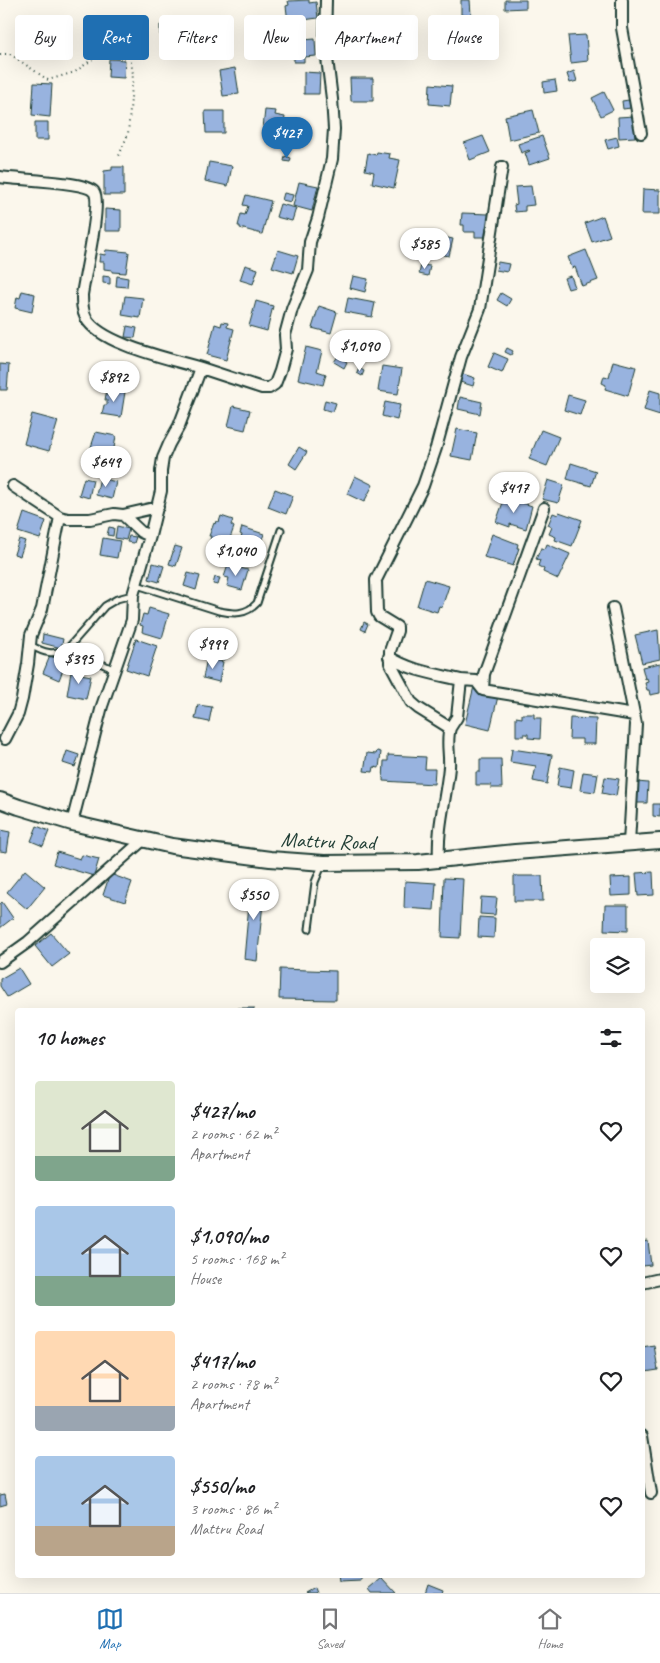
<!DOCTYPE html>
<meta charset="utf-8">
<style>
:root{--surface:#fff;--page:#f6f6f6;--text:#202124;--muted:#757577;--line:#e0e0e0;--accent:#1f6fb2}
body{margin:0;font-family:Caveat,sans-serif;background:var(--page);color:var(--text);height:100vh;display:flex;flex-direction:column;font-size:19px;white-space:nowrap}
*{box-sizing:border-box;margin:0}
p{font-size:16px;color:var(--muted)}
.icon{flex:none;width:28px;height:28px;fill:none;stroke:currentColor;stroke-width:2;stroke-linecap:round;stroke-linejoin:round}
.map{position:relative;flex:1;overflow:hidden}
.details{position:absolute;left:15px;top:1008px;width:630px;height:570px;display:flex;flex-direction:column;background:var(--surface);border-radius:5px;box-shadow:0 5px 20px #0002}
.details>*{flex:none}
.top-card{position:absolute;left:15px;top:15px;width:630px;height:45px;display:flex;gap:10px}
.buttons{position:absolute;left:590px;top:938px;display:grid;gap:10px}
.buttons a{display:grid;place-items:center;width:55px;height:55px;border-radius:5px;background:var(--surface);box-shadow:0 5px 20px #0002;font-size:25px}
.price{position:absolute;translate:-50% -42px;padding:0 11px;border-radius:18px;background:#fff;color:#222;font-size:16px;line-height:32px;filter:drop-shadow(0 1px 2px #0008)}
.price::after{content:'';position:absolute;left:50%;top:30px;width:15px;height:11px;margin-left:-8px;background:inherit;clip-path:polygon(0 0,100% 0,50% 100%)}
.price.current{background:var(--accent);color:#fff}
ul{padding:0;list-style:none}
li{display:flex;align-items:center;gap:15px;height:125px;padding:0 20px}
li span{display:grid;place-items:center;flex:none;width:140px;height:100px;border-radius:5px;color:#555}
li>.icon{margin-inline-start:auto}
span .icon{width:60px;height:60px;fill:#fffc;stroke-width:1}
li b{font-size:21px}
h2{display:flex;justify-content:space-between;align-items:center;height:60px;padding:0 20px;font-size:21px}
.pill{padding:0 18px;border-radius:5px;background:var(--surface);box-shadow:0 5px 20px #0002;font-size:18px;line-height:45px}
.pill.current{background:var(--accent);color:#fff}
.tabs{display:flex;justify-content:space-around;align-items:center;height:70px;border-top:1px solid var(--line);background:var(--surface);font-size:14px;color:var(--muted)}
.tabs a{display:grid;justify-items:center;gap:2px}
.tabs .current{color:var(--accent)}
.map>svg:first-child{display:block}
</style>
<div class="map">
<svg width="660" height="1593" viewBox="0 0 660 1593">
<rect width="100%" height="100%" fill="#fbf7ec"/>
<filter id="ink" filterUnits="userSpaceOnUse"><feTurbulence type="fractalNoise" baseFrequency=".02" numOctaves="2"/><feDisplacementMap in="SourceGraphic" scale="10" xChannelSelector="R" yChannelSelector="G"/><feConvolveMatrix kernelMatrix="1 2 1 2 8 2 1 2 1" color-interpolation-filters="sRGB"/></filter>
<g filter="url(#ink)">
<!-- building -->
<path fill="#98b3df" stroke="#1f3d34" d="M309 0V3L316 2 318 18 288 22 286 6 289 5 288 1Z
M461 0H470L471 15H461Z
M505 0H526V8L505 9Z
M160 25H175V35H160Z
M361 26H373L374 54H362Z
M261 27V40H251L250 28Z
M586 35 588 61 571 63 568 36Z
M315 39 316 56 304 57V62H294V58H292L290 41Z
M109 59 125 60 124 78 108 77Z
M235 68 239 94 223 96 219 71Z
M574 71 577 81 570 83 567 74Z
M304 72 320 73 319 94H304Z
M350 78H373V101H351Z
M555 80 557 91 544 93 543 82Z
M34 83 52 84 50 117 32 115Z
M430 84 452 86 450 106 429 104Z
M604 92 613 110 601 116 592 98Z
M629 100 631 108 623 109 622 101Z
M265 110 276 111 275 115 285 117 283 130 263 128Z
M533 110 539 133 509 140 505 116Z
M205 111H224V133H206Z
M634 116 635 137 619 138 618 117Z
M35 122H48V140H35Z
M483 136 490 152 470 160 464 143Z
M542 136 550 158 529 165 525 153 530 151 529 150 521 153 518 144Z
M617 137 619 146 608 149 605 140Z
M377 152 390 154 389 158 400 160 394 188 372 183 374 172 365 170 368 153 376 155Z
M285 156 291 158 290 162 284 161Z
M209 162 232 166 228 186 205 181Z
M112 167H124V195H104V171L112 170Z
M299 182 318 186 312 211 293 206Z
M531 186 534 205 525 206V211L515 212 514 205 517 204 515 187Z
M643 189 660 190V214H642Z
M284 193 293 195 291 202 282 200Z
M246 195 271 201 262 234 240 228V226H238L241 214 245 215 248 206 243 205Z
M280 204 296 208 292 221 276 217Z
M105 209 121 210V231H105Z
M462 213 489 214 488 227H486L485 237H475V232H464V225H461Z
M603 216 610 236 592 242 585 223Z
M443 237 453 239 449 256 439 254Z
M106 250 129 252 126 273 112 272V270L104 269V262H99L100 254 105 255Z
M278 250 298 256 293 273 272 267Z
M586 250 598 280 582 286 575 267 572 268 568 257Z
M498 262 509 264 507 272 496 270Z
M245 265 258 269 253 284 240 280Z
M421 265 430 266 428 276 419 274Z
M103 276 110 277V284L103 283Z
M117 276 128 278 127 287 116 286Z
M353 276 368 279 365 292 350 288Z
M571 276 575 287 568 289 564 278Z
M22 291 35 294 32 312 15 308 17 297 20 298Z
M501 293 511 299 507 306 497 300Z
M125 296 143 298 140 318 122 315Z
M348 298 375 303 372 317 345 312Z
M256 301 273 306 267 331 249 326Z
M319 306 337 312 331 333 312 328Z
M222 322 228 323 227 327 234 329 226 360 207 355 215 324 221 326Z
M127 326 137 328 135 338 125 337Z
M306 347 322 351 317 371 326 374 323 385 298 379Z
M507 348 513 351 511 355 505 352Z
M494 353 508 359 502 373 488 367Z
M338 356 347 362 344 368 334 362Z
M613 361 636 367 628 396 605 389 606 385 602 383 604 376 609 377Z
M0 364 9 365 7 390H0Z
M382 366 402 369 398 394 378 391Z
M359 368 364 371 362 376 357 373Z
M463 374 475 378 473 386 460 382Z
M107 389 125 392 121 417 102 414 104 405H107V400H105Z
M650 390 660 393V415L644 410Z
M568 395 585 400 580 415 564 410Z
M460 397 482 402 480 414 458 409Z
M325 400 336 403 333 412 323 409Z
M385 402 400 405 397 420 382 416Z
M233 406 250 410 245 430 228 426Z
M32 414 58 421 49 451 24 444Z
M457 429 477 433 472 460 451 456Z
M541 430 559 437 547 466 529 459Z
M96 432 116 436 112 460 94 456 95 451 90 450Z
M299 447 307 452 296 469 289 464Z
M571 463 596 471 591 486 567 479Z
M355 476 373 485 364 502 347 494Z
M84 478 93 480 89 498 79 495Z
M100 478 116 482 112 499 96 495Z
M548 480 564 485 558 503 542 499Z
M275 489 293 496 286 514 268 507Z
M505 497 532 506 526 529 510 524V527L496 522Z
M559 512 582 520 572 546 555 540 556 537 549 534 552 527 548 525 553 513 558 515Z
M24 513 46 521 40 539 18 532Z
M221 516 233 520 231 525 234 527 227 547 210 541 211 536H209L214 523 215 524 216 521 219 522Z
M117 526 129 529 126 540 115 538Z
M109 527 114 528 113 536 107 535Z
M242 527 264 534 257 554 238 547 242 535 240 534Z
M492 534 518 544 517 548H519L513 566 484 557Z
M129 536 136 537 134 543 127 542Z
M103 538 120 541 117 558 100 555Z
M19 539 25 541 20 556 14 554Z
M547 544 570 554 558 579 543 572 544 569 538 566 540 560 536 559 541 548 545 549Z
M175 546 182 548 176 566 169 564Z
M153 563 164 566 159 582 149 579Z
M228 565 248 570 242 590 227 586 229 578 224 577Z
M188 573 200 576 196 590 184 586Z
M215 577 220 578 218 585 213 584Z
M425 579 449 586 442 607 439 606 437 612 417 606Z
M149 608 169 614 162 638 142 632 143 626 140 625 143 614 147 615Z
M364 622 368 624 365 631 361 629Z
M658 630 660 659 642 663 635 635Z
M43 634 63 639 61 648 42 643Z
M136 639 157 646 147 676 126 669Z
M211 639 227 642 224 660 208 657Z
M50 656 66 662 59 680 43 673Z
M207 658 223 662 219 682 203 678Z
M660 663V693L650 695 649 690H647L645 683 648 682 647 678 645 679 642 667Z
M71 672 91 676 86 699 67 695Z
M474 686 499 692 490 730 465 724Z
M198 705 212 707 209 722 195 719Z
M522 714H534V718H541L540 739 528 738V734H524V736H516V717L522 718Z
M570 718 596 719 595 744H582V739H569Z
M512 749 552 755 547 784 533 781 536 766 510 762Z
M67 751 79 755 75 767 63 763Z
M377 751 381 752 379 768 374 767 373 772 364 771 367 753 376 754Z
M388 755 426 757 425 769H435L434 784 383 781 384 761H388Z
M480 759H501L502 788H491V785H476V772H480Z
M560 767 574 770 571 788 557 786Z
M583 772 598 774 595 792 580 790Z
M605 777 619 779 616 796 602 793Z
M637 782 648 783 647 803H637Z
M653 804H660V817L653 816Z
M37 826 49 831 43 846 31 841Z
M0 830 10 832 7 852 0 851Z
M57 852 80 859 82 855 99 859 94 876 53 864Z
M25 870 45 887 27 909 7 892Z
M653 872 654 895 638 896 636 873Z
M110 874 132 882 125 902 103 895Z
M514 876H542L543 901H514Z
M631 877V895L611 896 610 878Z
M444 878 463 879 460 938 442 937Z
M405 881 436 883 434 910 404 908Z
M251 882 265 884 257 961 244 959Z
M481 897 497 898 495 915 480 914Z
M2 902 13 918 0 928V904Z
M605 905H628V931L604 930Z
M479 917 495 918 494 938 478 937Z
M51 933 69 954 52 967 35 946Z
M19 968 29 984 7 997 0 986V979Z
M280 969 336 971V1000L279 999Z
M238 1008H254V1010H238Z
M648 1241 651 1265 642 1266V1242Z
M654 1345 658 1370 645 1372 642 1347Z
M5 1494 7 1504 0 1506V1495Z
M338 1575H361V1581L339 1582Z
M382 1578 396 1593H372L369 1589Z
M428 1584 443 1590 442 1593H425Z
M314 1588 316 1593H305Z"/>
<g fill="none" stroke-linecap="round" stroke-linejoin="round">
<!-- service casing -->
<g stroke="#1f3d34" stroke-width="9">
<path id="service" d="M137 585 219 611C234 614 246 615 257 603L281 530
M30 645C44 653 54 656 68 648L105 606 117 599 132 595
M68 648 115 670
M309 929 315 882 323 863"/>
</g>
<!-- minor casing -->
<g stroke="#1f3d34" stroke-width="14">
<path id="minor" d="M622 0V28L641 133
M0 177C17 180 86 181 94 192 102 202 84 279 82 295 82 303 82 310 86 318 101 345 172 359 201 368
M123 515 158 507
M60 517 68 519H90L114 514 123 515 141 532 150 536
M613 608 636 724 629 843
M389 657C411 671 436 674 461 680
M483 690 634 715
M450 728 457 717 461 680 476 681 483 690 484 674 544 508
M5 739 18 714 22 699 28 664 31 635 42 609 60 517 13 486
M72 823 102 706 132 620 133 595 150 536 161 491V471L163 458 169 444 179 426 201 368 262 388H269L275 384 280 371 286 349 285 335 292 309 308 270 310 242 318 218 332 159 334 129 332 99 325 42 326 0
M439 859C437 827 446 799 449 767 450 753 446 741 450 728L418 708 411 702 390 663V651L397 631V627L379 616 377 612 376 580 423 486 436 448 461 357 480 309 502 167
M0 962 28 942 143 840
M642 1283 660 1279
M642 1436 651 1493"/>
</g>
<!-- secondary casing -->
<g stroke="#1f3d34" stroke-width="18">
<path id="secondary" d="M0 800 19 807 72 823 172 846 270 859 324 863 418 862 515 852 660 841"/>
</g>
<!-- path -->
<path stroke="#1f3d34" stroke-width="2" stroke-dasharray="1 4" stroke-linecap="butt" d="M0 54H10L48 80 75 72 109 47 130 56 133 74 128 134 118 158"/>
<!-- service -->
<use href="#service" stroke="#fbf7ec" stroke-width="5"/>
<!-- minor -->
<use href="#minor" stroke="#fbf7ec" stroke-width="10"/>
<!-- secondary -->
<use href="#secondary" stroke="#fbf7ec" stroke-width="14"/>
</g>
</g>
<g text-anchor="middle" stroke-width="5" stroke-linejoin="round" paint-order="stroke">
<!-- street labels -->
<g font-size="21" fill="#1f3d34" stroke="#fbf7ec">
<text transform="translate(328 841) rotate(2)" y="7">Mattru Road</text>
</g>
</g>
</svg>
<div class="buttons">
<a><svg class="icon" aria-label="layers" viewBox="0 0 24 24"><path d="M12 4l9 5-9 5-9-5zM3 14l9 5 9-5"/></svg></a>
</div>
<b class="price current" style="left:287px;top:159px">$427</b>
<b class="price" style="left:425px;top:270px">$585</b>
<b class="price" style="left:360px;top:372px">$1,090</b>
<b class="price" style="left:114px;top:403px">$892</b>
<b class="price" style="left:106px;top:488px">$649</b>
<b class="price" style="left:514px;top:514px">$417</b>
<b class="price" style="left:236px;top:577px">$1,040</b>
<b class="price" style="left:213px;top:670px">$999</b>
<b class="price" style="left:79px;top:685px">$395</b>
<b class="price" style="left:254px;top:921px">$550</b>
<div class="top-card">
<a class="pill">Buy</a>
<a class="pill current">Rent</a>
<a class="pill">Filters</a>
<a class="pill">New</a>
<a class="pill">Apartment</a>
<a class="pill">House</a>
</div>
<section class="details">
<h2>10 homes<svg class="icon" aria-label="filters" viewBox="0 0 24 24"><path d="M4 7h16M4 17h16"/><circle cx="9" cy="7" r="2"/><circle cx="15" cy="17" r="2"/></svg></h2>
<ul>
<li><span style="background:linear-gradient(#dfe7d0 75%,#7fa58c 0)"><svg class="icon" aria-label="home" viewBox="0 0 24 24"><path d="M3 11l9-7 9 7M6 9v11h12V9"/></svg></span><div><b>$427/mo</b><p>2 rooms · 62 m²</p><p>Apartment</p></div><svg class="icon" aria-label="heart" viewBox="0 0 24 24"><path d="M12 20l-8-8c-3-5 5-10 8-4 3-6 11-1 8 4z"/></svg></li>
<li><span style="background:linear-gradient(#a9c7e8 70%,#7fa58c 0)"><svg class="icon" aria-label="home" viewBox="0 0 24 24"><path d="M3 11l9-7 9 7M6 9v11h12V9"/></svg></span><div><b>$1,090/mo</b><p>5 rooms · 168 m²</p><p>House</p></div><svg class="icon" aria-label="heart" viewBox="0 0 24 24"><path d="M12 20l-8-8c-3-5 5-10 8-4 3-6 11-1 8 4z"/></svg></li>
<li><span style="background:linear-gradient(#ffd9b3 75%,#9aa5b1 0)"><svg class="icon" aria-label="home" viewBox="0 0 24 24"><path d="M3 11l9-7 9 7M6 9v11h12V9"/></svg></span><div><b>$417/mo</b><p>2 rooms · 78 m²</p><p>Apartment</p></div><svg class="icon" aria-label="heart" viewBox="0 0 24 24"><path d="M12 20l-8-8c-3-5 5-10 8-4 3-6 11-1 8 4z"/></svg></li>
<li><span style="background:linear-gradient(#a9c7e8 70%,#b9a48a 0)"><svg class="icon" aria-label="home" viewBox="0 0 24 24"><path d="M3 11l9-7 9 7M6 9v11h12V9"/></svg></span><div><b>$550/mo</b><p>3 rooms · 86 m²</p><p>Mattru Road</p></div><svg class="icon" aria-label="heart" viewBox="0 0 24 24"><path d="M12 20l-8-8c-3-5 5-10 8-4 3-6 11-1 8 4z"/></svg></li>
</ul>
</section>
</div>
<nav class="tabs">
<a class="current"><svg class="icon" aria-label="map" viewBox="0 0 24 24"><path d="M3 6l6-2 6 2 6-2v14l-6 2-6-2-6 2zM9 4v14M15 6v14"/></svg>Map</a>
<a><svg class="icon" aria-label="saved" viewBox="0 0 24 24"><path d="M7 4h10v16l-5-4-5 4z"/></svg>Saved</a>
<a><svg class="icon" aria-label="home" viewBox="0 0 24 24"><path d="M3 11l9-7 9 7M6 9v11h12V9"/></svg>Home</a>
</nav>
